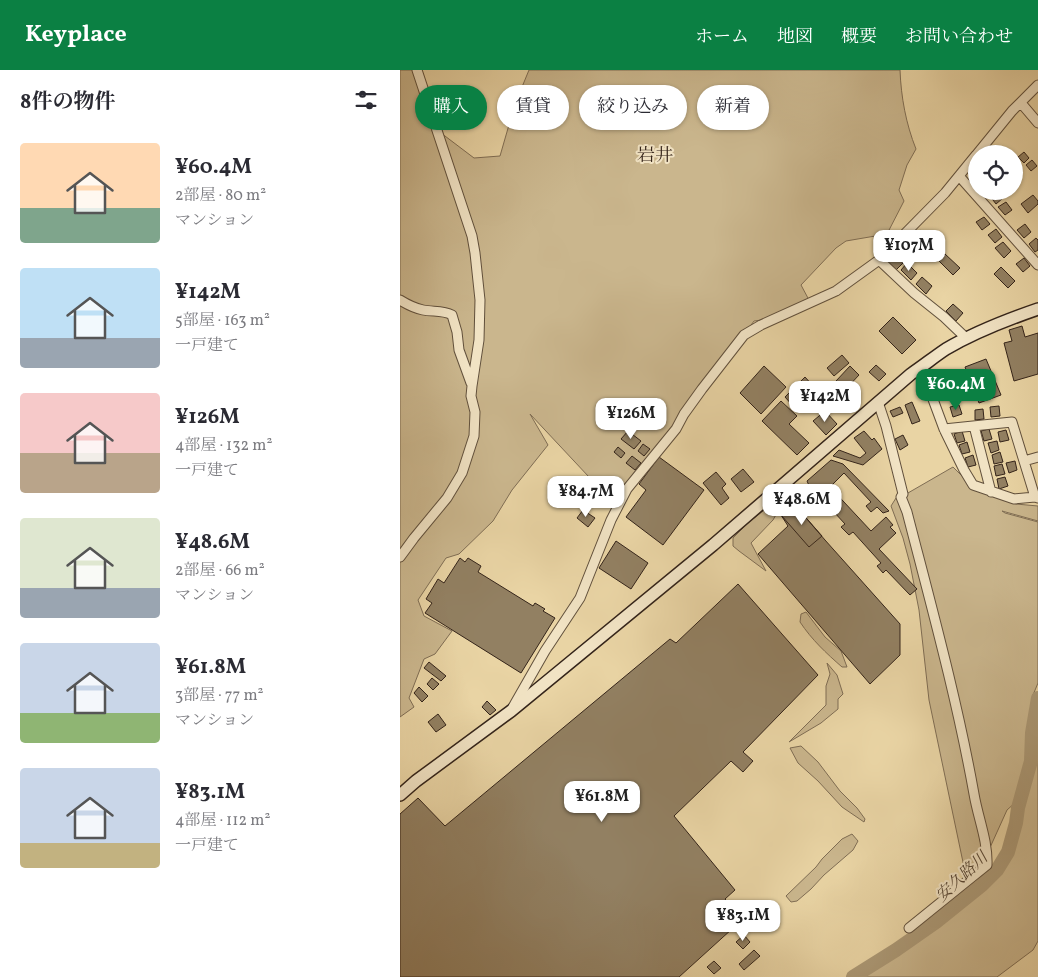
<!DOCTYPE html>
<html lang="ja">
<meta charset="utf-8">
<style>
:root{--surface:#fff;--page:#f7f7f7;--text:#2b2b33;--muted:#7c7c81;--accent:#0b8043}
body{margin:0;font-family:Vollkorn,"Noto Serif JP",serif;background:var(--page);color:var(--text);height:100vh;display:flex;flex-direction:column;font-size:19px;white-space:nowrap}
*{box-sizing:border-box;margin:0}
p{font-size:16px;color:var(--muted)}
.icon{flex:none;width:28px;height:28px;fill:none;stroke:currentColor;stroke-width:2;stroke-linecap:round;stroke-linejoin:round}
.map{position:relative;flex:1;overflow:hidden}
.side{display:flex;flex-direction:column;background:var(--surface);width:400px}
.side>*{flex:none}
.hud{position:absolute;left:15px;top:15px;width:475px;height:45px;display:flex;gap:10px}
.buttons{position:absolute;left:568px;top:75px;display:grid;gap:10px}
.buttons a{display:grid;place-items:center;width:55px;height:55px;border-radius:50%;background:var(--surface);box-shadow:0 1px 4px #0004;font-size:25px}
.price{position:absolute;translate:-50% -42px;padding:0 11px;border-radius:10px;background:#fff;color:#222;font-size:16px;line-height:32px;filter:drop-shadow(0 1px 2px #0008)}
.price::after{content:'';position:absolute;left:50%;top:30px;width:15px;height:11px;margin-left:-8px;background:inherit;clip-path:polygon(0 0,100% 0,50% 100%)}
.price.active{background:var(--accent);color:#fff}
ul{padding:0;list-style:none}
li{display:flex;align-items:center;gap:15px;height:125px;padding:0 20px}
li span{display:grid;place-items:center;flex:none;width:140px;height:100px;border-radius:5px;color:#555}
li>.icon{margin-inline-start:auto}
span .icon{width:60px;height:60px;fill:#fffc;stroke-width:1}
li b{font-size:21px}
h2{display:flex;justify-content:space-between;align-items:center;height:60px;padding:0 20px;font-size:21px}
.pill{padding:0 18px;border-radius:22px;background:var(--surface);box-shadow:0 1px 4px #0004;font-size:18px;line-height:45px}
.pill.active{background:var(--accent);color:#fff}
header{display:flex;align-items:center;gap:30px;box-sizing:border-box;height:70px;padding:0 25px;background:var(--accent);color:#fff}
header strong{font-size:24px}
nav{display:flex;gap:28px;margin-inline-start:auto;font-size:18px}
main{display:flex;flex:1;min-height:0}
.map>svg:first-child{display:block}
</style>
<header>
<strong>Keyplace</strong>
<nav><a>ホーム</a><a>地図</a><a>概要</a><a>お問い合わせ</a></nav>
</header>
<main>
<section class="side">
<h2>8件の物件<svg class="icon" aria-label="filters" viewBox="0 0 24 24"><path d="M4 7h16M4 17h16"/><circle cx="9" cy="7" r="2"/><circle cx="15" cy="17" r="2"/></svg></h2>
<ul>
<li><span style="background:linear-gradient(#ffd9b3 65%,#7fa58c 0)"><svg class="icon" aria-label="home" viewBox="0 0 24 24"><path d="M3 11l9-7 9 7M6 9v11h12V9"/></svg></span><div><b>¥60.4M</b><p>2部屋 · 80 m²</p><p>マンション</p></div></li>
<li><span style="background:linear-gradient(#bfe0f5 70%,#9aa5b1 0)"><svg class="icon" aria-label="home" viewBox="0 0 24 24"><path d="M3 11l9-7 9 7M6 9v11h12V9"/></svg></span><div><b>¥142M</b><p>5部屋 · 163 m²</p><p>一戸建て</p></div></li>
<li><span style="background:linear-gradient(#f6c9c9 60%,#b9a48a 0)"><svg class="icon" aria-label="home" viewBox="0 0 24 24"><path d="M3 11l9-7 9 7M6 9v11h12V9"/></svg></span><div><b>¥126M</b><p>4部屋 · 132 m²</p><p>一戸建て</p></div></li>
<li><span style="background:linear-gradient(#dfe7d0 70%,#9aa5b1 0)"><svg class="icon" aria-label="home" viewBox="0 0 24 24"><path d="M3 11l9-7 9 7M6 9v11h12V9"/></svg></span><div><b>¥48.6M</b><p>2部屋 · 66 m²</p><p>マンション</p></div></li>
<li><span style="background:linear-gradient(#c9d6e8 70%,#8fb573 0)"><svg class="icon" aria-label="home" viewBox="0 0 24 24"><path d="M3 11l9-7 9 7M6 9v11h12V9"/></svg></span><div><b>¥61.8M</b><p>3部屋 · 77 m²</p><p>マンション</p></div></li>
<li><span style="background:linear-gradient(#c9d6e8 75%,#c2b280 0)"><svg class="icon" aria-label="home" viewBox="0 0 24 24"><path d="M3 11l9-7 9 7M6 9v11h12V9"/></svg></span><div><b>¥83.1M</b><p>4部屋 · 112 m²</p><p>一戸建て</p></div></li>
</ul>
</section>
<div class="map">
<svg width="638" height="907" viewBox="0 0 638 907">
<rect width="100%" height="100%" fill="#e9d4a4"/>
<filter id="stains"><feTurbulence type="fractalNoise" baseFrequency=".004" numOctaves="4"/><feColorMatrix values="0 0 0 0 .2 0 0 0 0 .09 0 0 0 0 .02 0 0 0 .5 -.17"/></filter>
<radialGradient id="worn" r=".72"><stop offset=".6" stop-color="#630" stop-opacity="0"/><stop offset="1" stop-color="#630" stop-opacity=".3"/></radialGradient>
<!-- green -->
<path fill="#cab68d" stroke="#7f6d54" d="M0 0H19L41 63 74 88 100 86 115 34 129 0H500C501 27 506 54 516 79L507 95 499 120 504 131 487 164 446 171 436 178 401 215 409 230 370 249 354 251 218 438 130 344 148 375 112 420 93 451 59 484 46 488 18 530 24 546 52 561 35 584 24 589 9 628 14 637 0 647Z
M553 397 571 415 616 434 638 436V451L602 441 605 443 638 452V613L633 625 626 690 616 732 607 740 588 782 545 594 584 790 577 807 570 806 564 797 529 630 519 540 510 494 503 468 491 436 496 428 501 427Z
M381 427H384L385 429 373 450 351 473 366 501 339 481 333 476V468L349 452Z
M406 542 425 567 441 581 447 597H442C426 583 412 570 400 552L401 544Z
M427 593 437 605 443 624 438 629V639L421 653 389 672 426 635V616L430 604Z
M638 642V871L633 880 597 907H460L585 818 610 775 628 705Z
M401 676 418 692 440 721 457 738 465 749 464 752 442 737 418 711 398 693 390 678Z
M452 764 458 771 453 780 424 805 411 819 397 831 391 832 386 826 416 797 422 789 442 769Z"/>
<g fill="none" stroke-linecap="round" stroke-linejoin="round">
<!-- river -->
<path stroke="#ab9875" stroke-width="14" d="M453 907 496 880 536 852 582 815 597 800 608 782 616 753 618 738 631 691 632 663 638 628"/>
</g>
<!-- building -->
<path fill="#928062" stroke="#34241a" d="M624 82 629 88 624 93 618 87Z
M632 90 637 96 631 101 626 95Z
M596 121H598L603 128 596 134 590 126Z
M633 125 638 131V134L628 143 621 134Z
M606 132 612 140 605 145 598 137Z
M584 147 590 154 582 160 576 152Z
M625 154 631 162 624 168 617 160Z
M596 159 602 167 595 173 588 165Z
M520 160 530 169 524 176 514 167Z
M636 168 638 170V180L635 182 629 174Z
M533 171 543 181 536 188 526 178Z
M603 172 611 181 604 188 595 178Z
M493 184 503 193 496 200 486 191Z
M545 184 560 198 553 205 539 191Z
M624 188 630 196 623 202 616 194Z
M507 193 517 203 511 210 501 200Z
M601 197 615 211 608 218 594 204Z
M522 207 532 216 526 224 516 214Z
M553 234 563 243 556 251 546 241Z
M493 247 516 270 502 284 479 261Z
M622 256 625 267 638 263V304L614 311 604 273 612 271 609 260Z
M442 285 449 293 434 306 427 298Z
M586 289 601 325 579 333 565 297Z
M476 295 486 304 479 311 469 302Z
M364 296 386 317 361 344 340 323Z
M450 296 459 305 445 320 436 311Z
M405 307 423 327 408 342 399 333 394 337 385 327Z
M381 331 397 346 389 354 409 373 397 385 362 351Z
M512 332 520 351 512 354 505 335Z
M559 335 562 344 553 347 550 337Z
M599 336 600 346 591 347 590 337Z
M500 337 503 343 493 347 490 341Z
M583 339 584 349 575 350V340Z
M425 341 437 354 426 365 413 351Z
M589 359 592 369 584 371 581 361Z
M606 360 609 370 600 372 598 362Z
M228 361 241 371 234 379 221 369Z
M464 361 472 370 474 368 482 379 463 395 433 386 439 380 460 388 466 383 454 368Z
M562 361 565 371 557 373 554 364Z
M503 365 508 375 500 380 495 369Z
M597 371 599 380 591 383 588 373Z
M567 372 570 382 562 384 559 375Z
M243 374 250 379 244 386 238 381Z
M218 377 225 383 221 388 214 382Z
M600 382 603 392 594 394 592 385Z
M573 385 576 395 568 397 565 388Z
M232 386 241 393 235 400 226 393Z
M259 387 304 420 263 475 226 447 246 420 239 414Z
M431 390 443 394 489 441 483 443 477 437 471 442 466 436 471 432 444 403 430 417 471 461 486 447 493 455 490 457 496 463 479 479 517 519 510 525 486 500 483 503 477 496 481 493 453 462 449 465 441 457 445 454 422 429 413 431 411 420 407 411Z
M615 391 617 400 609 403 606 393Z
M602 394 605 404 596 406 594 396Z
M343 399 354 412 341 422 331 409Z
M316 402 326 414 322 418 329 428 321 435 303 413Z
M605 407 608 416 599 419 597 409Z
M394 434 425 470 500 554V585L470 614 358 484 388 456 381 445Z
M394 434 422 466 409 477 381 445Z
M183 440 195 448 188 457 177 448Z
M216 471 248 493 231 519 199 498Z
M60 488 65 492 68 488 81 496 78 502 133 536 135 533 145 539 143 541 155 548 121 603 25 543 32 533 26 529 38 509 44 513Z
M338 514 418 605 343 682 353 691 343 702 331 691 274 746 335 820 325 829 343 849 279 907H0V744L18 728 45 756 270 569 276 573Z
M29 592 46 606 41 611 24 598Z
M32 608 39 614 33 620 27 614Z
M19 617 28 626 22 632 14 623Z
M87 631 96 640 90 645 82 637Z
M38 644 46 655 36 662 28 652Z
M344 865 350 872 343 879 336 872Z
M354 880 360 886 344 900 339 894Z
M314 891 321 898 314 904 307 897Z"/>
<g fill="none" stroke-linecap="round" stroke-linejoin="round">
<!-- street casing -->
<g stroke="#61503c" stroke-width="11">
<path id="street" d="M621 33 638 53
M577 84 612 41 638 15
M559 106 638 195
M479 190 514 223 544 247 566 268
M0 230C8 235 14 238 23 240 33 242 43 240 52 245L57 262 59 280 71 313
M521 297 544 359 564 400 573 415 614 429 635 427 638 428
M478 332 486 356 503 424 501 427 507 442C531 535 557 629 574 724 578 748 588 771 587 795L509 858
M574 356 591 422
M544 359 612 352 635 427
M624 391 638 387
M0 487 14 468 47 428 62 403 74 366 75 342 71 326 72 316 79 270 80 230 75 183 72 166 17 0
M113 637 145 581 180 528 211 450 227 419 276 359 284 344 302 319 344 265 361 255 436 221 479 190 545 123 576 85"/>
</g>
<!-- secondary casing -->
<g stroke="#34241a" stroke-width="14">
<path id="secondary" d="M0 725 16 711 111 641 313 475 511 304C523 296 534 287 546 279 575 262 606 250 638 239"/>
</g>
<!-- street -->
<use href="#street" stroke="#f1e3c4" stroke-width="9"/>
<!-- secondary -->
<use href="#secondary" stroke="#f1e3c4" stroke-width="11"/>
</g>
<g text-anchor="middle" stroke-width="4" stroke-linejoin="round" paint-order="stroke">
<!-- water labels -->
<g font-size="16" font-style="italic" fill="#584735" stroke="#f1e3c4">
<text transform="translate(561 806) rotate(-43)" y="6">安久路川</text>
</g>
<!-- quarter labels -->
<g font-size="18" fill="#34241a" stroke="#f1e3c4">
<text x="255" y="91">岩井</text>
</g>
</g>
<rect width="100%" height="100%" filter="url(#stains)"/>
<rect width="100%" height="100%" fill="url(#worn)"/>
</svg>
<div class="buttons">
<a><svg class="icon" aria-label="locate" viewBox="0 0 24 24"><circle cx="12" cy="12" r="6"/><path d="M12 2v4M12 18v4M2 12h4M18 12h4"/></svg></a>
</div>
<b class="price" style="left:509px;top:202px">¥107M</b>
<b class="price active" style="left:556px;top:341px">¥60.4M</b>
<b class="price" style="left:425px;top:353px">¥142M</b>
<b class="price" style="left:231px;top:370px">¥126M</b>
<b class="price" style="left:186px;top:448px">¥84.7M</b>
<b class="price" style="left:402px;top:456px">¥48.6M</b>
<b class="price" style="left:202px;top:753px">¥61.8M</b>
<b class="price" style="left:343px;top:872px">¥83.1M</b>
<div class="hud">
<a class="pill active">購入</a>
<a class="pill">賃貸</a>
<a class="pill">絞り込み</a>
<a class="pill">新着</a>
</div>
</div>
</main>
